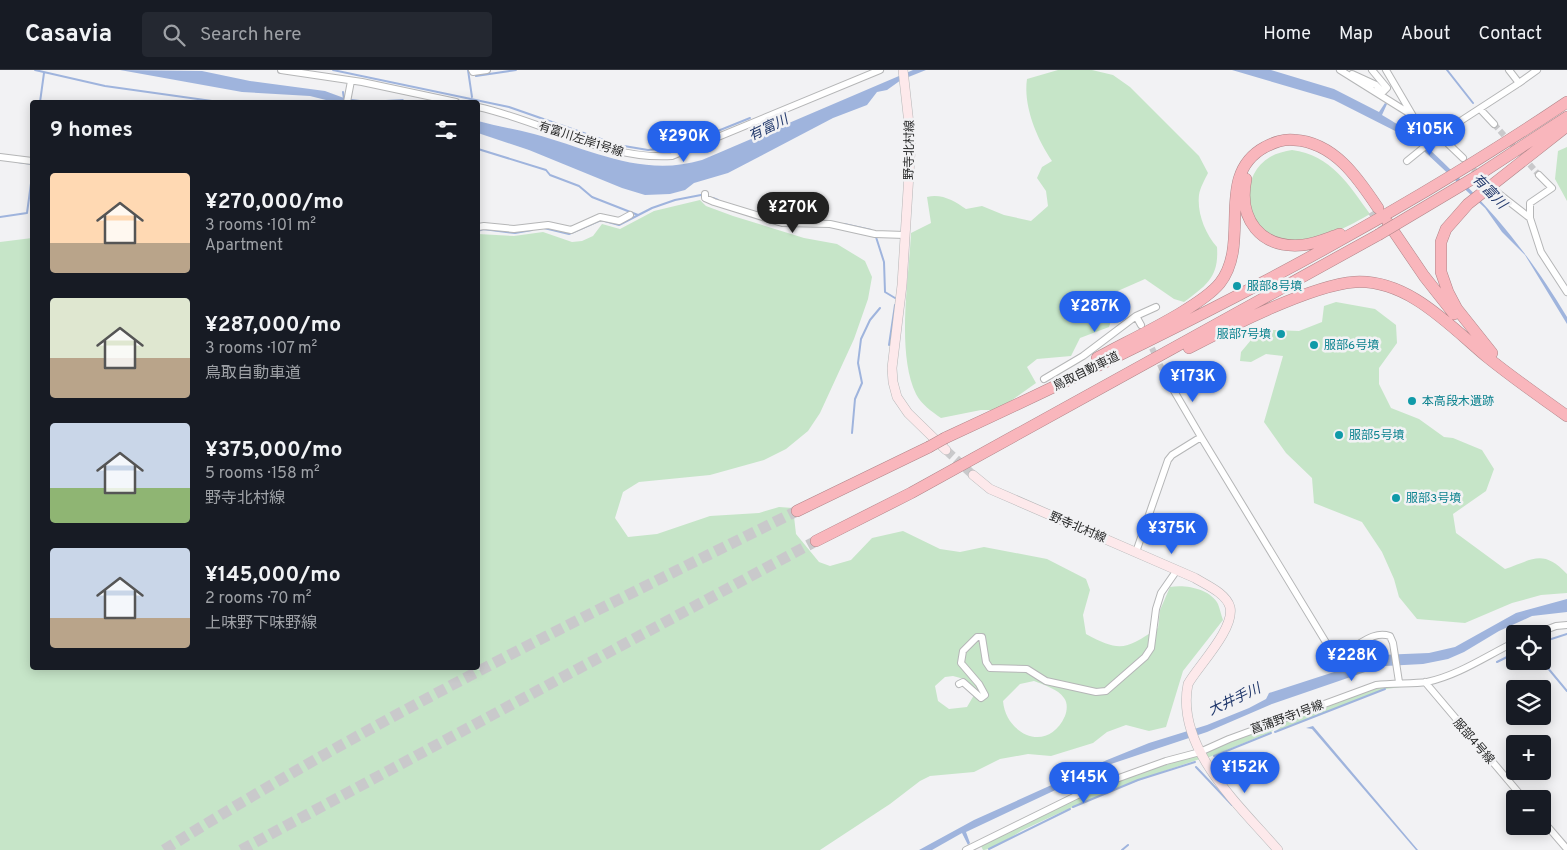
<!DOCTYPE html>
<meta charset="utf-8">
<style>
:root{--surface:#171b24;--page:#242831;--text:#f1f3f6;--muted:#9ea1a6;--line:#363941;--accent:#2563eb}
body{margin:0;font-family:Overpass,"Noto Sans JP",sans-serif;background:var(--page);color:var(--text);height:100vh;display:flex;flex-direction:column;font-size:19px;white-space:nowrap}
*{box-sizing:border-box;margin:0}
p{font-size:16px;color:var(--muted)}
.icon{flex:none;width:28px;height:28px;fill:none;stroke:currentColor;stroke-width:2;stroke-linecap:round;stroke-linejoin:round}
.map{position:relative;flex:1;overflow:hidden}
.drawer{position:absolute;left:30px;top:30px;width:450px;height:570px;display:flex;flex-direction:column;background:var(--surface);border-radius:5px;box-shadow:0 2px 12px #0003}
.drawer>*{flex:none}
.buttons{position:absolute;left:1506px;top:555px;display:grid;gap:10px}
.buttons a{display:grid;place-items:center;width:45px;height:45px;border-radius:5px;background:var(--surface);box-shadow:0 2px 12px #0003;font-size:25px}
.price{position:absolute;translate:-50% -42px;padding:0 11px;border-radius:18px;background:var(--accent);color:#fff;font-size:16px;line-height:32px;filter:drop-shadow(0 1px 2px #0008)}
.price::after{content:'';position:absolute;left:50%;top:30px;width:15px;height:11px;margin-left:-8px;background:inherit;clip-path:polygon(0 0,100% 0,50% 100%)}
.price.current{background:#222;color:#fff}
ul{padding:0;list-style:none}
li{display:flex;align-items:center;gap:15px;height:125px;padding:0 20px}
li span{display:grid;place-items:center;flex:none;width:140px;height:100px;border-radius:5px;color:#555}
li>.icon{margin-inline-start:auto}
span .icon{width:60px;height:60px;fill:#fffc;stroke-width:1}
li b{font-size:21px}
h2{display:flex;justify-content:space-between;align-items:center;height:60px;padding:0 20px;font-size:21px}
header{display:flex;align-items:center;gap:30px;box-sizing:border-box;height:70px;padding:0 25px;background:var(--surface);border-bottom:1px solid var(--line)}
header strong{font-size:24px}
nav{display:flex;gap:28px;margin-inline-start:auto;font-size:18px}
.search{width:350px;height:45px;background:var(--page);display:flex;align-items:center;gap:12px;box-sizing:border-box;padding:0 18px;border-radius:5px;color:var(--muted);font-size:19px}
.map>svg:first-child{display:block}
</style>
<header>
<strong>Casavia</strong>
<div class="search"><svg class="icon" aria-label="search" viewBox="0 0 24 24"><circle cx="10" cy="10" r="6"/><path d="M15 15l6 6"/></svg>Search here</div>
<nav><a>Home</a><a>Map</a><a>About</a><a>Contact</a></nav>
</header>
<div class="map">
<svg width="1567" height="780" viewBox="0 0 1567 780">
<rect width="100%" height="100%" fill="#f2f2f4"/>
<!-- green -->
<path fill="#c6e5c8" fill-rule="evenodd" d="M1058 0H1092L1113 5 1130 17 1199 86 1208 103C1205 109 1200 118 1199 125 1197 143 1205 163 1217 177 1219 207 1207 215 1184 232L1174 229 1145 209 1104 227 1093 235 1100 245 1112 248 1109 257 1080 268 1071 286 1037 289 1027 297 1036 313 998 340H981L941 348C931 341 922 335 916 324 896 283 909 208 911 163L931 153 927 127C941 123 955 131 966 139L982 136 1004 145 1031 151 1048 136 1046 121 1037 108 1042 97 1052 91C1037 69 1023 36 1027 9Z
M1567 77V131L1555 109 1558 81Z
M1292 80C1331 85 1349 115 1370 144 1346 158 1308 178 1279 169 1243 158 1238 106 1270 87 1277 83 1285 81 1292 80Z
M700 130 706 136 733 146 804 168 837 174 865 191 872 207 868 229 854 269 820 343 808 361 786 379 764 390 710 405 639 412 623 422 615 448 628 467 657 464 710 446 759 443 779 437 793 438 796 464 819 492 830 496 851 490 872 468 903 461 940 479 960 482 984 477 1047 489 1086 509 1090 520 1083 545 1086 564C1121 583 1126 579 1158 558L1160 540 1170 517C1185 514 1211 519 1218 534 1220 539 1221 545 1223 550L1183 601 1166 657 1149 661 1126 655 1107 662 1093 673 1051 686 1028 684 1000 689 974 702 930 706 920 711 890 734 820 780H0V172L32 168V598H478V164L514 166 543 162 572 172 582 171 593 166 602 154 620 159 654 141ZM953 606 964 609 974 625 967 637 949 639 938 631 935 616 945 607ZM1034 611C1044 615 1058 619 1064 628 1068 633 1067 641 1065 646 1048 684 1006 665 1003 631L1020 614Z
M1336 232 1375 239 1396 255 1397 273 1379 298V314L1391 338 1419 349 1444 367 1453 368 1482 380 1494 399 1486 421 1453 444 1456 463 1505 499C1534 489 1543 479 1567 504V523L1541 525 1512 533 1465 553 1417 549 1399 527 1394 509 1382 482 1362 452 1314 433 1312 408 1286 383 1264 352 1283 286 1266 284 1251 292 1240 291 1241 282 1256 264 1273 260 1299 261 1322 252 1324 236Z
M1424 614 1386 619 1276 661 1293 646 1377 617Z
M1286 649 1271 662 1207 688 1205 684 1212 678Z
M1197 685 1200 689C1139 709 1081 732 1023 760 1014 765 992 780 983 780L981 776 1109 713Z"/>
<!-- water -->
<path fill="#9fb4dd" d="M120 0 202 1 250 11 325 21 344 28 368 31 403 29 406 32H334L310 26 242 22Z
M913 0H926L901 10 887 20 877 22 867 35 833 48 728 103 694 113 685 120 670 124 645 125 622 118 529 80 478 63V51C496 56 515 59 534 64 590 79 642 108 702 90Z
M1232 0H1271L1334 19 1379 42 1385 33 1387 34 1382 45C1413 62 1437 86 1462 111 1505 155 1535 194 1567 247V254L1525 185 1502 162 1485 138 1411 69 1334 30Z
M1567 529V542L1532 546 1499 561 1464 582 1448 589 1423 594 1385 596 1368 601 1272 634 1207 662 1111 694 966 762 970 773 968 775 962 763 932 780H919L974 750 1107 690 1149 673 1207 655 1249 638 1266 629 1269 623 1368 591 1380 585 1429 583 1455 577 1516 543Z
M1313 656 1418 780H1416L1312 659 1306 658Z"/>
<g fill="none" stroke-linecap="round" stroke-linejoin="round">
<!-- stream -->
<path stroke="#9fb4dd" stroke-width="2" d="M35 0 105 16 219 32
M333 0 509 37 618 75 648 80 678 77 750 48
M468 0 472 27
M1447 0 1473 33
M476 6 516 0
M343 22 344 29
M40 32 44 3
M478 79 546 100 550 105 579 116 592 127 638 145
M18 92 32 94
M713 128 718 130
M0 147 27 143 32 106
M795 150 822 151
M844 154 871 160
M544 158 569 164 601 150 619 155 652 138 675 130 701 125
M478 161 483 159 515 163 532 160
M876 167 884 192 885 222 895 228
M889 275 895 235
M852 363 855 329 862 313 858 293 861 269 870 250 880 238
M1542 572 1567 564
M1542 591 1567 621
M1497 592 1515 583
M1275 662 1385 619
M1214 686 1271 663
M1196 697 1232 735
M1073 737 1138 710 1195 692
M989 779 1070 739
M1122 780 1128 775"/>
<!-- street-tunnel -->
<path stroke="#c9c9cb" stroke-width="6" stroke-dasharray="6 3" stroke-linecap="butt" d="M1494 54 1539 105
M1467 93 1492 118
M1148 270 1167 309"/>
<!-- secondary-tunnel -->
<path stroke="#c9c9cb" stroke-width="9" stroke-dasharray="9 4.5" stroke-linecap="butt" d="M946 380 973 405"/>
<!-- highway-tunnel -->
<path stroke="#c9c9cb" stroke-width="11" stroke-dasharray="11 5.5" stroke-linecap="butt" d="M1373 141 1383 156
M164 780C367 652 583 547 797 441
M241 780 816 471"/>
<!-- street casing -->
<g stroke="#b5b6b7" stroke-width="8">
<path id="street" d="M281 0 362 12 456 32
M472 0 473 2 487 0
M1340 0 1412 45
M1372 0 1387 18 1380 25
M1386 0 1413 46 1439 65 1463 88
M1509 0 1519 13 1537 0
M1352 4 1376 15 1383 22
M347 32 351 11
M478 37C543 51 603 90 672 86L880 0
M1480 39 1494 54
M0 87 32 91
M1407 91 1439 65 1519 13
M1494 120 1530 148 1541 182 1567 222
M705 124V128L714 132 782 153 830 154 875 164 905 165
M1530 148V133L1552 118 1539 105
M478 157 484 156 514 159 548 155 571 160 600 147 619 151 630 145
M1136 246 1141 255
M1044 309 1083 286 1136 246 1156 237
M1167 309 1201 367
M1136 482 1168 390 1172 385 1201 367 1330 579 1334 584C1354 584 1368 559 1390 566L1393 573 1399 612
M1535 564 1556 556 1567 555
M1425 612 1524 729
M959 614 963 612 981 628 985 625 979 614 961 593 963 581 977 567H982L986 592 990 598 1027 599 1046 611 1096 622 1106 621 1145 587 1151 578 1156 539 1161 523 1177 500
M1542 750 1567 779
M966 780 1094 717 1166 691 1200 682 1229 669 1376 615C1393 613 1413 614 1427 612 1459 605 1486 586 1515 572"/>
</g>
<!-- secondary casing -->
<g stroke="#b5b6b7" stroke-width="10">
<path id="secondary" d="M903 0 911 72 902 215 892 298 893 312 897 327 908 343 946 380
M973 405 990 419 1195 508C1206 515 1226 523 1230 537 1235 559 1198 596 1188 614 1175 678 1240 736 1278 780"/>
</g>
<!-- highway casing -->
<g stroke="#af8488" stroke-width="12">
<path id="highway" d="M1477 106 1567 47
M1246 109C1238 149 1260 179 1303 175 1315 174 1328 168 1340 164
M1388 153 1424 206 1454 244
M1189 278C1229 257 1311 215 1355 212 1408 209 1450 256 1487 287 1513 308 1540 327 1567 346
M1492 283 1457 239 1448 222 1441 202V172L1446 159 1468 134 1567 56
M1097 288C1127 271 1200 238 1220 213 1252 172 1213 105 1265 77 1275 72 1283 69 1294 70 1334 72 1358 108 1378 138
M945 368C1159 269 1371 164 1567 32
M797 441 929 377
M816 471 911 423 1378 165"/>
</g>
<!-- street -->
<use href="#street" stroke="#fff" stroke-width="6"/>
<!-- secondary -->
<use href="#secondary" stroke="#fde9eb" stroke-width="9"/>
<!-- highway -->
<use href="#highway" stroke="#f9b6bc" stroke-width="11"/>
<!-- highway-bridge casing -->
<g stroke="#af8488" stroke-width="12" stroke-linecap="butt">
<path id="highway-bridge" d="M1378 165 1477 106
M929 377 945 368"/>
</g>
<!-- highway-bridge -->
<use href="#highway-bridge" stroke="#f9b6bc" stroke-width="11"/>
</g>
<!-- markers -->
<g fill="#0f9aa8" stroke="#f2f2f4" stroke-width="2">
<circle cx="1237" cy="216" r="5"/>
<circle cx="1281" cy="264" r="5"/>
<circle cx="1314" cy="275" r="5"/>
<circle cx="1412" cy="331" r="5"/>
<circle cx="1339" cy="365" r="5"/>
<circle cx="1396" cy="428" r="5"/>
</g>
<g text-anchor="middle" stroke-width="5" stroke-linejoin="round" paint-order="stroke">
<!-- street labels -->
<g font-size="12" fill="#262727" stroke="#f2f2f4">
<text transform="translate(581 69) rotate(18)" y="4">有富川左岸1号線</text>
<text transform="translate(909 80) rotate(-89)" y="4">野寺北村線</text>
<text transform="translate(1086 301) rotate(-26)" y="4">鳥取自動車道</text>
<text transform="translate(1078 457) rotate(23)" y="4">野寺北村線</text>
<text transform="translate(1287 647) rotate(-20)" y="4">菖蒲野寺1号線</text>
<text transform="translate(1474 671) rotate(49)" y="4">服部4号線</text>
</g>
<!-- culture labels -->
<g font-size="12" fill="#0d838f" stroke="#f2f2f4" text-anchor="start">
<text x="1247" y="220">服部8号墳</text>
<text x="1271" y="268" text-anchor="end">服部7号墳</text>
<text x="1324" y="279">服部6号墳</text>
<text x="1422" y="335">本高段木遺跡</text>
<text x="1349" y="369">服部5号墳</text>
<text x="1406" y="432">服部3号墳</text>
</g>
<!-- water labels -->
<g font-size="14" font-style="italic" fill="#233a6d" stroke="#f2f2f4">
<text transform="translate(768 57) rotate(-26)" y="5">有富川</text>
<text transform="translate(1490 121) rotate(46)" y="5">有富川</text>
<text transform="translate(1234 629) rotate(-25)" y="5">大井手川</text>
</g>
</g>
</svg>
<div class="buttons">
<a><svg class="icon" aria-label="locate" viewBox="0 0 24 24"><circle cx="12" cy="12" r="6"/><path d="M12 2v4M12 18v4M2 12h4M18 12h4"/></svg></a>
<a><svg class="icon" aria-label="layers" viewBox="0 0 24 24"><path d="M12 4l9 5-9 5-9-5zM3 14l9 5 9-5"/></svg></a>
<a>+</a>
<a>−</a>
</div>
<b class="price" style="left:1430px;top:86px">¥105K</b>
<b class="price" style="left:684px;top:93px">¥290K</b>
<b class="price current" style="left:793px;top:164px">¥270K</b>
<b class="price" style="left:1095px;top:263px">¥287K</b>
<b class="price" style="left:1193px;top:333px">¥173K</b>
<b class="price" style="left:1172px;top:485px">¥375K</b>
<b class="price" style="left:1352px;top:612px">¥228K</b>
<b class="price" style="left:1245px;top:724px">¥152K</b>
<b class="price" style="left:1084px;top:734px">¥145K</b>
<section class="drawer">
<h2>9 homes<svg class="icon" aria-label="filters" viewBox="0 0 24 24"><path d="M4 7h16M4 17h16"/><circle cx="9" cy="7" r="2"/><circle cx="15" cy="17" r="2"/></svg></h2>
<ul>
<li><span style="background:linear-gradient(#ffd9b3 70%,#b9a48a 0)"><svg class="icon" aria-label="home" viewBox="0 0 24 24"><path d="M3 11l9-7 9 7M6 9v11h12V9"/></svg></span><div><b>¥270,000/mo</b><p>3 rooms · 101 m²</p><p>Apartment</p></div></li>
<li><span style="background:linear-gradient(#dfe7d0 60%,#b9a48a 0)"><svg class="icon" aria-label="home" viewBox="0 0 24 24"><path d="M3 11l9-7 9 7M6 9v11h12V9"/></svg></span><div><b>¥287,000/mo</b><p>3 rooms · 107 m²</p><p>鳥取自動車道</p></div></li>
<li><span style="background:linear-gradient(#c9d6e8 65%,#8fb573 0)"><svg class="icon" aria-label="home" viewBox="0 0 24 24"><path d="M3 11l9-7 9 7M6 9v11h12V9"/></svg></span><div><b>¥375,000/mo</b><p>5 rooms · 158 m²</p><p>野寺北村線</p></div></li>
<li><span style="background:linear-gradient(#c9d6e8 70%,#b9a48a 0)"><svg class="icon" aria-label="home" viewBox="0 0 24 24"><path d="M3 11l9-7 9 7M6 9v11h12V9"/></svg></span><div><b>¥145,000/mo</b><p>2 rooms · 70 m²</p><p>上味野下味野線</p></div></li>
</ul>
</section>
</div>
